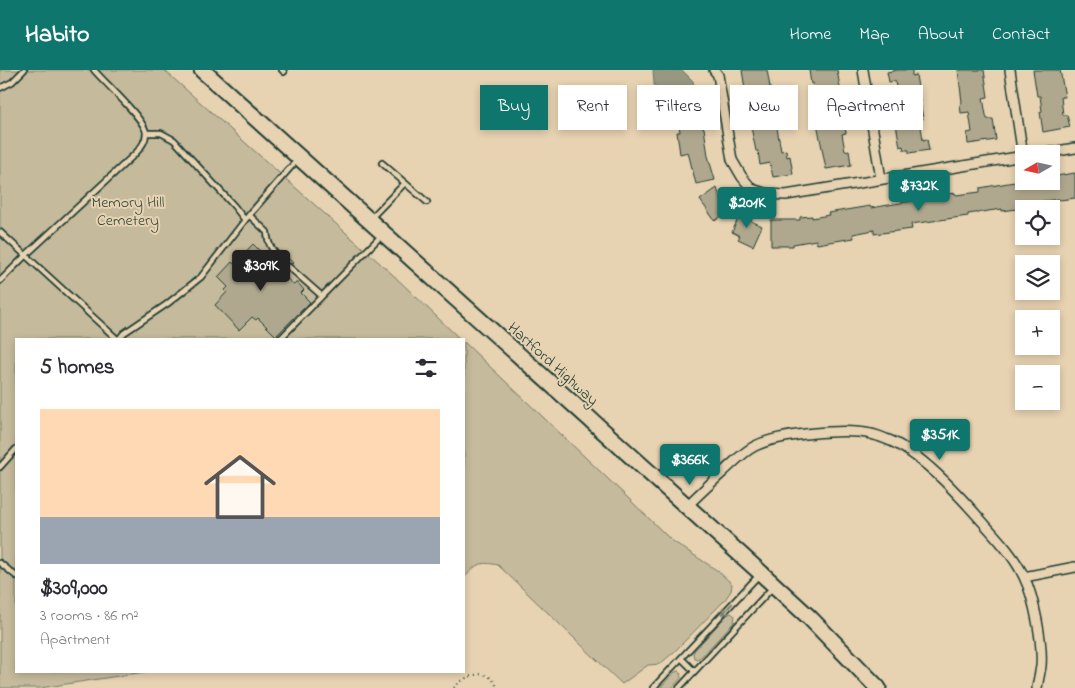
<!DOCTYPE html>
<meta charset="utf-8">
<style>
:root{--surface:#fff;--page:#f7f7f7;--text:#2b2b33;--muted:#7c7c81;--accent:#0f766e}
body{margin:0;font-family:"Indie Flower",sans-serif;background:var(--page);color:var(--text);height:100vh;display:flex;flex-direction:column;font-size:19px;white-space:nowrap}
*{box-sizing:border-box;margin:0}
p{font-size:16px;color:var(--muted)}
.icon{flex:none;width:28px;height:28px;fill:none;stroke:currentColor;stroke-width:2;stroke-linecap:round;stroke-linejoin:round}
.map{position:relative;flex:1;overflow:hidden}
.panel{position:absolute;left:15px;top:268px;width:450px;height:335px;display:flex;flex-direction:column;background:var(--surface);border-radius:0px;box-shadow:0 2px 8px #0003}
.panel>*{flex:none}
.banner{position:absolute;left:480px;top:15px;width:475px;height:45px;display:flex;gap:10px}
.needle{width:32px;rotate:261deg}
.controls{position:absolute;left:1015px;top:75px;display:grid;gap:10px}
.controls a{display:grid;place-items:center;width:45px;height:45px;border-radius:0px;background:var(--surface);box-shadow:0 2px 8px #0003;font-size:25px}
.price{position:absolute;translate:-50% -42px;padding:0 11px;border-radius:5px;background:var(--accent);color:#fff;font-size:16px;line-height:32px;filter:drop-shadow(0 1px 2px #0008)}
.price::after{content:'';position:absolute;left:50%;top:30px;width:15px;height:11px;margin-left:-8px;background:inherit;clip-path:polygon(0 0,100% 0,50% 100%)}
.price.current{background:#222;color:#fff}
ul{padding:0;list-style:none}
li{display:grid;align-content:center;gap:10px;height:265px;padding:0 25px}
li span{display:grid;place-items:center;height:155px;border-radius:0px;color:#555}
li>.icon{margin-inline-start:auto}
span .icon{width:90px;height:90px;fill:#fffc;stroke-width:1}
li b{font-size:21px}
h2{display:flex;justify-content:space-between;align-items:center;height:60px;padding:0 25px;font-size:21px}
.tag{padding:0 18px;border-radius:0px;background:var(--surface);box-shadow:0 2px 8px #0003;font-size:18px;line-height:45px}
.tag.current{background:var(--accent);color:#fff}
header{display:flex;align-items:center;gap:30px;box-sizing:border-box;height:70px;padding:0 25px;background:var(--accent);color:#fff}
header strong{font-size:24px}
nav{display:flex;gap:28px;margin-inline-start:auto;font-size:18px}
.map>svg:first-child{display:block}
</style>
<header>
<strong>Habito</strong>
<nav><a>Home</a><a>Map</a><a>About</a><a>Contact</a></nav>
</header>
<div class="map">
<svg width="1075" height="618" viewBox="0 0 1075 618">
<rect width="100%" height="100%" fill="#e7d2b1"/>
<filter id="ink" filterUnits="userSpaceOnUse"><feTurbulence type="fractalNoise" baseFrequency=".02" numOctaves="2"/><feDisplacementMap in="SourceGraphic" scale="10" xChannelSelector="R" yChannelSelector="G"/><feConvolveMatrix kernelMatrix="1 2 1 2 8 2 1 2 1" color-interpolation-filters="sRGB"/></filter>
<g filter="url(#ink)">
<!-- green -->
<path fill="#c6ba9c" stroke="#727c68" d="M0 0H164L392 204 460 269H16V601H151L40 618H0Z
M464 272 627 427 671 470 718 501 732 514 731 521 724 531 674 582 660 594 648 595 622 614 498 495C480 491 476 494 464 508Z
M731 543 735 546 734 552 701 587 697 589 694 588 693 584 694 581 727 545Z
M679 601 681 604V608L672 618H660L675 602Z"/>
<!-- water -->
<path fill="#989780" stroke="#687362" d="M653 0H682L693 11 696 24 692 28 660 33 655 27Z"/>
<!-- building -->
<path fill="#b0a88e" stroke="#1f3d34" d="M742 0H767L781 81 786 80 787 87 790 86 793 104 773 107 770 93 760 95 758 81H756L751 57H753L750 38 748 39Z
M809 0H837L841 23 835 24 839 44 843 43 846 63 842 64 845 81 849 80 851 95 826 99 816 48 818 47 813 13 811 14Z
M898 0H912V6L916 5 923 49 920 50 923 70 927 69 929 80 909 83V80H904L903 76 900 77 892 31 898 30 895 11 889 12 887 2Z
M958 0H984L988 27 983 28 986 45 987 49H993L996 70 968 74 967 63 972 62 969 42 961 43 960 35 962 32Z
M1033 0H1060L1065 27H1061L1063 45H1067L1070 57 1043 62 1040 42 1042 41 1040 26H1037Z
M701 31 703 42H701L703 58H704L708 86 715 110 696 114 688 82 680 84 677 62H680L676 35Z
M1075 103V128L1060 130 1059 129 1017 135V139L1002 141V139L968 144V146L911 154 912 159 874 164V160L853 164 854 168 817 174 816 170 793 174V176H771V150H800V147L812 146V148L829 145 828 143 870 136 871 138 912 131V130L927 127 955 123 956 125 980 122V118L1008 113 1023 111H1051V108H1056V106Z
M717 118 720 128 726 123 735 136 715 151 700 130Z
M742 140 753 145 751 151 762 156 753 176 738 169 740 166 732 162Z
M253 174 271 192 274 188 277 189 280 188 281 185 280 182 281 181 293 193 292 194 289 193 286 194 285 197 286 200 282 204 294 215 297 212 304 220 301 223 310 232 276 266 258 248 256 250 252 247 239 260 215 235 227 222 225 220 228 217 218 207 232 192 234 194Z"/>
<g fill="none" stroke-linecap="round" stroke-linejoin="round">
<!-- service casing -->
<g stroke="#1f3d34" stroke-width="8">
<path id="service" d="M282 0 284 2
M0 18 12 12 24 0
M146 63H161L174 70 234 136 245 150
M405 113 427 132
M370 149 405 113 382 93
M0 162 117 269
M277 185C270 178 268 172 267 162L249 145 297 90
M289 197 322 226 381 166
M0 211 26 185 135 84C140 79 146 71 146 63 145 49 104 12 94 0
M119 269 124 263 167 234 201 207 249 145
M279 269 282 267 322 226
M0 397 16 379
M0 493 16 506
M681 588 694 601
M653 618 760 504
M679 618 773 517"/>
</g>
<!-- minor casing -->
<g stroke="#1f3d34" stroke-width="12">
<path id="minor" d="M714 0 718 5 732 90 742 107 752 119 768 124 786 125 1024 86
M863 0 881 109
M1010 0 1023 86
M1040 84 1075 78
M687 436C699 424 711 413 723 402 733 393 743 382 755 376 779 364 845 358 871 364 876 365 881 367 886 369 919 381 957 423 980 449 996 467 1014 485 1024 507 1034 527 1043 573 1041 596 1040 603 1038 611 1037 618
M1024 507 1075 497"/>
</g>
<!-- primary casing -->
<g stroke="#1f3d34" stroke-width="19">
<path id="primary" d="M202 0 761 503 810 548 878 618"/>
</g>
<!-- path -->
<path stroke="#1f3d34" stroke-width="2" stroke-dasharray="1 4" stroke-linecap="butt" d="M454 618C465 604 491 596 497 618"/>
<!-- service -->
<use href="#service" stroke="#e7d2b1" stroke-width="4.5"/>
<!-- minor -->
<use href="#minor" stroke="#e7d2b1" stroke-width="9"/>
<!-- primary -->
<use href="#primary" stroke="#e7d2b1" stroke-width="15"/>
</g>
<!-- one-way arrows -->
<defs><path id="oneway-shaft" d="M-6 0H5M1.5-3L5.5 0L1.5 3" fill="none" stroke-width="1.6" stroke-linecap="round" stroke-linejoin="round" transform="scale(1.25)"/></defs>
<use stroke="#79806c" href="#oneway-shaft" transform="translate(727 539) rotate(133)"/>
</g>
<g text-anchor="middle" stroke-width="4" stroke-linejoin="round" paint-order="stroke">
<!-- park labels -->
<g font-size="16" fill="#304a3e" stroke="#e7d2b1">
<text x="128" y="137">Memory Hill<tspan x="128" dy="18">Cemetery</tspan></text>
</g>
<!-- street labels -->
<g font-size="16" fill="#1f3d34" stroke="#e7d2b1">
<text transform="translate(554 293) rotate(42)" y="6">Hartford Highway</text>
</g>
</g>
</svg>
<div class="controls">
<a><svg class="needle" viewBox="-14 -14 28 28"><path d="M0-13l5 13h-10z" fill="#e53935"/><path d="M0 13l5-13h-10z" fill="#7c7c81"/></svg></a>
<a><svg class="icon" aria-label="locate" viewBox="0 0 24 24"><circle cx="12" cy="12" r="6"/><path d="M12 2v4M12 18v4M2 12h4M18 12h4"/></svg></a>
<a><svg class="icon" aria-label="layers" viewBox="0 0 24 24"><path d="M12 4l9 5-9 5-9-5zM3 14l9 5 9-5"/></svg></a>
<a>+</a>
<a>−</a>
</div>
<b class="price" style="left:919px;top:142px">$732K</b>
<b class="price" style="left:747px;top:159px">$201K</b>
<b class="price current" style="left:261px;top:222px">$309K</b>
<b class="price" style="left:940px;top:391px">$351K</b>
<b class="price" style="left:690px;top:416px">$366K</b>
<div class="banner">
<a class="tag current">Buy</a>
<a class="tag">Rent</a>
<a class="tag">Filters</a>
<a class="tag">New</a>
<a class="tag">Apartment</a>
</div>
<section class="panel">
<h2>5 homes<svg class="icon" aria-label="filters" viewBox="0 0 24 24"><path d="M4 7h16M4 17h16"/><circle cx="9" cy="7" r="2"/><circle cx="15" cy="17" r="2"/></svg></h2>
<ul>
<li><span style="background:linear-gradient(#ffd9b3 70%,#9aa5b1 0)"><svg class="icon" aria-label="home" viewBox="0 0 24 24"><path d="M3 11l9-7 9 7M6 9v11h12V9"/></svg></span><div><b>$309,000</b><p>3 rooms · 86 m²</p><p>Apartment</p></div></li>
</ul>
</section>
</div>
